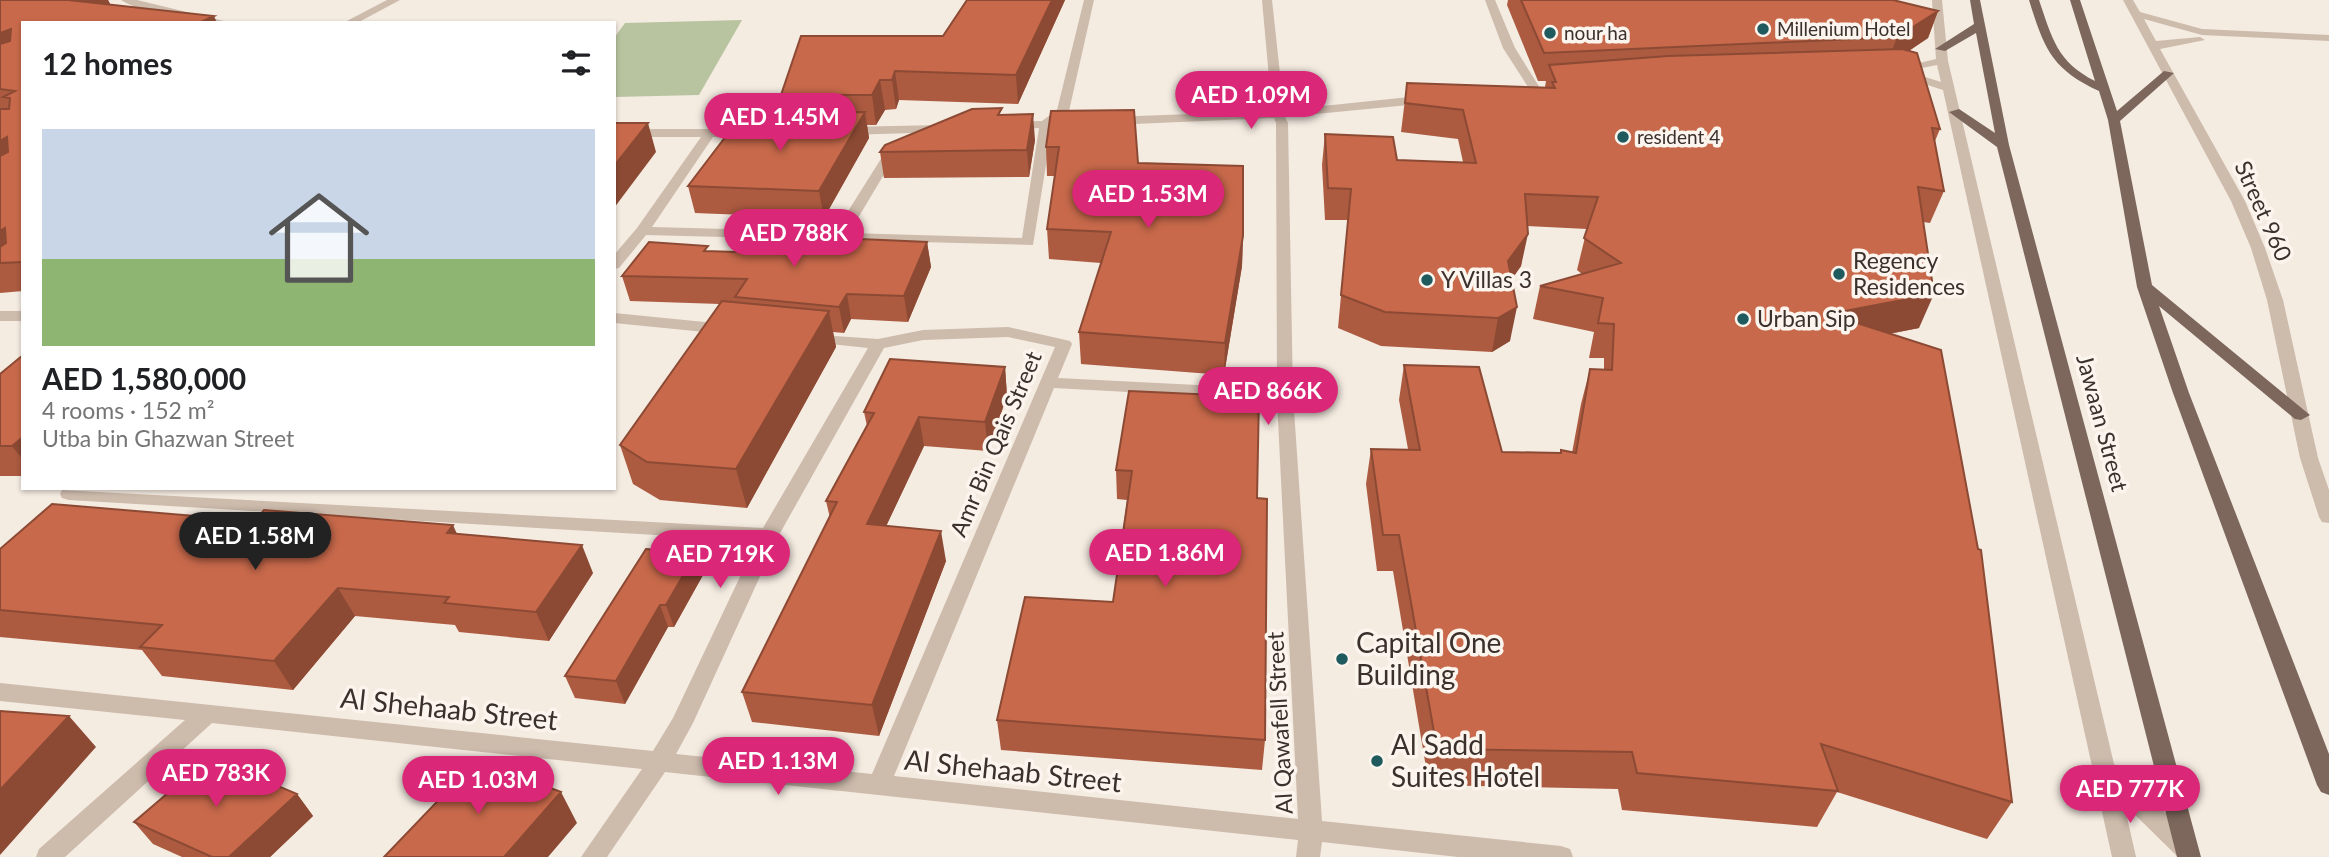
<!DOCTYPE html>
<meta charset="utf-8">
<style>
:root{--surface:#fff;--page:#f2f2f2;--text:#202124;--muted:#757577;--line:#e0e0e0;--accent:#db2777}
body{margin:0;font-family:Lato,sans-serif;background:var(--page);color:var(--text);height:100vh;display:flex;flex-direction:column;font-size:26px;white-space:nowrap}
*{box-sizing:border-box;margin:0}
p{font-size:23px;color:var(--muted)}
.icon{flex:none;width:38px;height:38px;fill:none;stroke:currentColor;stroke-width:2;stroke-linecap:round;stroke-linejoin:round}
.map{position:relative;flex:1;overflow:hidden}
.drawer{position:absolute;left:21px;top:21px;width:595px;height:469px;display:flex;flex-direction:column;background:var(--surface);border-radius:0px;box-shadow:0 2px 5px #0004}
.drawer>*{flex:none}
.price{position:absolute;translate:-50% -60px;padding:0 16px;border-radius:24px;background:var(--accent);color:#fff;font-size:23px;line-height:46px;filter:drop-shadow(0 2px 4px #0008)}
.price::after{content:'';position:absolute;left:50%;top:42px;width:21px;height:16px;margin-left:-10px;background:inherit;clip-path:polygon(0 0,100% 0,50% 100%)}
.price.selected{background:#222;color:#fff}
ul{padding:0;list-style:none}
li{display:grid;align-content:center;gap:14px;height:371px;padding:0 21px}
li+li{border-top:2px solid var(--line)}
li span{display:grid;place-items:center;height:217px;border-radius:0px;color:#555}
li>.icon{margin-inline-start:auto}
span .icon{width:126px;height:126px;fill:#fffc;stroke-width:1}
li b{font-size:30px}
h2{display:flex;justify-content:space-between;align-items:center;height:84px;padding:0 21px;font-size:30px}
.map>svg:first-child{display:block}
</style>
<div class="map">
<svg width="2329" height="857" viewBox="0 0 2329 857">
<rect width="100%" height="100%" fill="#f4ebe1"/>
<!-- green -->
<path fill="#b8c4a0" d="M742 20 699 95 614 97V38L625 23Z"/>
<g fill="none" stroke-linecap="round" stroke-linejoin="round">
<!-- minor -->
<path fill="#cdbbac" fill-rule="evenodd" d="M121 0H137L232 23C204 23 144 15 121 0Z
M387 0H400L357 23H343Z
M1084 0H1094L1069 111 1059 120 1073 119 1079 123 1073 127 1052 128 1033 245 646 235 619 268 614 269V255L637 228 701 137H614V129H751L757 133 751 137H713L652 227 835 232 889 146 895 142 901 146 849 233 1022 238 1039 128 1010 130 1004 126 1010 122 1042 121 1057 110Z
M1262 0H1272L1284 110 1429 95 1435 99 1429 103 1285 117 1288 123 1293 395 1322 821 1561 846 1570 849 1573 857H1458L1322 842 1320 857H1296L1298 840 665 772 607 857H581L642 769 212 723 65 857H36L39 849 185 720 0 701V683L653 751 673 718 757 541 69 500 62 498 60 494 62 490 763 528 868 348 812 342 804 337 806 334 878 339 923 330 1008 327 1070 341 1072 344 1058 378 1277 389 1276 123 1274 118 1111 125 1105 121 1111 117 1272 111ZM1008 337 1055 347 872 774 676 754 693 723 779 535 884 348 923 340ZM1054 388 1277 400 1298 819 894 776Z
M1485 0H1495L1515 48 1540 88 1538 90H1530L1503 48Z
M1932 0H1942L1948 61 2114 764 2196 842 2199 850 2196 857H2178L2124 804 2136 857H2112L1943 90 1900 76 1894 69 1936 59ZM1937 65 1941 82 1906 71Z
M2123 0H2133L2140 12 2202 29 2329 35V41L2202 35 2144 19 2156 41 2200 37 2205 40 2160 49 2245 201 2265 248 2283 300 2318 458 2329 490V523L2322 522 2319 517 2300 458 2267 300 2251 248 2231 201Z
M943 125 949 129 947 132 845 135 839 131 845 127Z
M0 311H23V321H0Z
M614 313 725 324 733 329 725 334 614 323Z"/>
<!-- major -->
<path fill="#7d675c" fill-rule="evenodd" d="M1970 0H1980L2009 145 2201 857H2177L1997 147 1949 112 1959 109 1995 133 1976 33 1945 51 1935 49 1974 24Z
M2029 0H2039C2052 38 2057 62 2095 81L2070 0H2080L2117 111 2164 71 2174 73 2120 121 2152 285 2310 415 2301 420 2295 419 2159 306 2189 393 2329 754V795L2321 792 2317 785 2173 393 2137 287 2108 120 2099 91C2051 69 2044 48 2029 0Z"/>
</g>
<!-- wall -->
<path fill="#ac5a40" d="M0 0H108L110 4 23 23V291L0 293Z
M967 0H1065L1018 104 899 100 896 109 885 110 876 125H867L869 138 824 218 695 213 688 186 774 124 785 113 781 95 943 36Z
M1508 0H1893L1938 11 1928 38 1909 51 1940 129 1935 141 1944 191 1930 223 1923 222 1919 328 1889 334 2012 802 1987 839 1837 792 1817 827 1622 810 1618 789 1429 785 1393 571H1377L1366 484 1371 449H1408L1399 400 1404 365 1502 452 1572 453 1581 404 1590 369 1604 370V358H1589L1594 332 1533 319 1540 286 1582 274 1577 270 1587 229 1527 226 1521 266 1512 279 1510 341 1492 352 1381 346 1338 328 1348 220H1325L1322 165 1325 134 1397 160 1463 162 1458 139 1401 132 1407 83 1545 87 1546 81H1538L1507 5Z
M1051 111 1138 163 1243 236 1242 266 1224 375 1081 364 1079 332 1101 263 1049 259 1047 229 1055 176H1047L1046 147Z
M1003 115 1035 140 1029 177 884 178 880 152Z
M927 242 931 267 908 322 851 319 844 333 833 332 836 347 747 508 660 500 633 484 620 445 720 304 630 301 622 276 709 251 805 254Z
M23 355V476H0V374Z
M1005 367 1007 396 988 451 924 446 886 526 946 561 879 736 752 722 742 692 830 518 826 501 867 426 864 412Z
M1129 391 1257 498 1265 740 1262 770 1001 750 997 720 1113 602 1127 500 1117 499 1116 470Z
M255 521 457 534 593 573 549 641 459 632 455 625 355 616 293 690 162 676 142 650 0 637V549Z
M646 549 703 575 674 627H668L625 704 575 698 565 676Z
M297 794 313 816 270 857H182L153 844 134 822Z"/>
<!-- shaded-wall -->
<path fill="#8c4a34" d="M54 0H108L110 4Z
M1052 0H1065L1018 104 1016 75Z
M1938 11 1928 38 1887 65 1897 37Z
M214 16 217 23H199Z
M11 29 23 50 0 61V33Z
M895 71 899 100 896 109 892 80Z
M880 80 885 110 876 125 872 95Z
M865 112 869 138 824 218 819 191Z
M1033 114 1035 140 1029 177 1027 150Z
M648 123 656 152 614 208V166Z
M7 137 23 162 0 177V141Z
M5 228 12 262 0 263V231Z
M1528 234 1521 266 1501 294 1508 261Z
M1243 236 1242 266 1224 375 1225 343Z
M927 242 931 267 908 322 904 296Z
M847 294 851 319 844 333 839 307Z
M1934 294 1919 328 1815 348 1829 314Z
M1517 307 1510 341 1492 352 1498 318Z
M829 311 836 347 747 508 736 469Z
M1005 367 1007 396 988 451 985 422Z
M919 417 924 446 873 554 867 524Z
M23 437V460L12 446Z
M453 525 466 554 447 533Z
M941 531 946 561 879 736 872 705Z
M582 545 593 573 549 641 536 612Z
M696 553 703 575 674 627 666 605Z
M338 588 355 616 293 690 274 661Z
M660 605 668 627 625 704 616 681Z
M69 716 96 747 0 855V790Z
M561 792 577 823 548 857H504Z
M297 794 313 816 270 857H229Z"/>
<!-- building -->
<path fill="#c8694b" stroke="#8c4a34" stroke-width="2" d="M0 0H68L214 16 199 23H23V262L0 263V247L6 243 5 228 0 231V156L8 152 7 137 0 141V109H9L10 98 3 97 15 91 0 89V44L10 41 11 29 0 33Z
M967 0H1052L1016 75 895 71 892 80H880L872 95H781L801 36H943Z
M1521 0H1893L1938 11 1910 29 1912 35 1897 37 1544 53Z
M1902 49 1917 53 1940 129 1932 128 1944 191 1918 187 1934 294 1829 314 1941 350 1978 549 1981 550 2012 802 1821 744 1838 791 1637 773 1632 752 1437 749 1399 535H1383L1371 449 1420 450 1404 365 1479 367 1502 452 1561 453V450L1576 453 1590 369 1612 370 1614 324 1598 323 1603 298 1540 286 1621 263 1584 238 1598 197 1525 194 1528 234 1508 261 1517 307 1498 318 1385 312 1341 295 1351 189 1328 188 1325 134 1393 137 1397 160 1476 163 1463 110 1405 103 1407 83 1555 88 1552 82H1556L1549 65 1668 56Z
M1002 108 998 115 1033 114 1027 150 880 152 885 145 972 109Z
M1134 110 1138 163 1243 166V236L1225 343 1079 332 1111 232 1047 229 1059 147H1046L1051 111Z
M865 112 819 191 688 186 736 123 774 124 778 113Z
M614 123H648L614 166Z
M814 237 927 242 904 296 847 294 839 307 735 297 747 279 622 276 649 242 708 246 704 251 805 254Z
M722 301 829 311 736 469 647 462 620 445Z
M23 355V437L12 446H0V374Z
M890 359 1005 367 985 422 919 417 867 524 941 531 872 705 742 692 837 502 826 501 874 413 864 412Z
M1129 391 1259 397 1257 498 1267 499 1265 740 997 720 1025 597 1113 602 1132 471 1116 470Z
M52 504 255 521 264 510 453 525 447 533 582 545 536 612 444 603 449 597 338 588 274 661 140 647 162 625 0 610V549Z
M646 549 696 553 666 605H660L616 681 565 676Z
M0 711 69 716 0 790Z
M210 757 297 794 229 857H212L134 822Z
M477 760 561 792 504 857H384Z"/>
<!-- markers -->
<g fill="#1f5a5e" stroke="#fbf5ee" stroke-width="2.5">
<circle cx="1763" cy="29" r="7"/>
<circle cx="1550" cy="33" r="7"/>
<circle cx="1623" cy="137" r="7"/>
<circle cx="1839" cy="274" r="7"/>
<circle cx="1427" cy="280" r="7"/>
<circle cx="1743" cy="319" r="7"/>
<circle cx="1342" cy="659" r="7"/>
<circle cx="1377" cy="761" r="7"/>
</g>
<g text-anchor="middle" stroke-width="7" stroke-linejoin="round" paint-order="stroke">
<!-- far-poi labels -->
<g font-size="19" fill="#3b302b" stroke="#fbf5ee" text-anchor="start">
<text x="1777" y="36">Millenium Hotel</text>
<text x="1564" y="40">nour ha</text>
<text x="1637" y="144">resident 4</text>
</g>
<!-- street labels -->
<g font-size="23" fill="#3b302b" stroke="#fbf5ee">
<text transform="translate(2263 211) rotate(66)" y="8">Street 960</text>
<text transform="translate(2102 423) rotate(75)" y="8">Jawaan Street</text>
<text transform="translate(996 444) rotate(-67)" y="8">Amr Bin Qais Street</text>
<text transform="translate(1280 723) rotate(-93)" y="8">Al Qawafell Street</text>
</g>
<!-- poi labels -->
<g font-size="23" fill="#3b302b" stroke="#fbf5ee" text-anchor="start">
<text x="1853" y="269">Regency<tspan x="1853" dy="26">Residences</tspan></text>
<text x="1441" y="288">Y Villas 3</text>
<text x="1757" y="327">Urban Sip</text>
</g>
<!-- near-poi labels -->
<g font-size="28" fill="#3b302b" stroke="#fbf5ee" text-anchor="start">
<text x="1356" y="653">Capital One<tspan x="1356" dy="32">Building</tspan></text>
<text x="1391" y="755">Al Sadd<tspan x="1391" dy="32">Suites Hotel</tspan></text>
</g>
<!-- near-street labels -->
<g font-size="28" fill="#3b302b" stroke="#fbf5ee">
<text transform="translate(449 709) rotate(6)" y="10">Al Shehaab Street</text>
<text transform="translate(1013 771) rotate(6)" y="10">Al Shehaab Street</text>
</g>
</g>
</svg>
<b class="price" style="left:1251px;top:131px">AED 1.09M</b>
<b class="price" style="left:780px;top:153px">AED 1.45M</b>
<b class="price" style="left:1148px;top:230px">AED 1.53M</b>
<b class="price" style="left:794px;top:269px">AED 788K</b>
<b class="price" style="left:1268px;top:427px">AED 866K</b>
<b class="price selected" style="left:255px;top:572px">AED 1.58M</b>
<b class="price" style="left:1165px;top:589px">AED 1.86M</b>
<b class="price" style="left:720px;top:590px">AED 719K</b>
<b class="price" style="left:778px;top:797px">AED 1.13M</b>
<b class="price" style="left:216px;top:809px">AED 783K</b>
<b class="price" style="left:478px;top:816px">AED 1.03M</b>
<b class="price" style="left:2130px;top:825px">AED 777K</b>
<section class="drawer">
<h2>12 homes<svg class="icon" aria-label="filters" viewBox="0 0 24 24"><path d="M4 7h16M4 17h16"/><circle cx="9" cy="7" r="2"/><circle cx="15" cy="17" r="2"/></svg></h2>
<ul>
<li><span style="background:linear-gradient(#c9d6e8 60%,#8fb573 0)"><svg class="icon" aria-label="home" viewBox="0 0 24 24"><path d="M3 11l9-7 9 7M6 9v11h12V9"/></svg></span><div><b>AED 1,580,000</b><p>4 rooms · 152 m²</p><p>Utba bin Ghazwan Street</p></div></li>
</ul>
</section>
</div>
